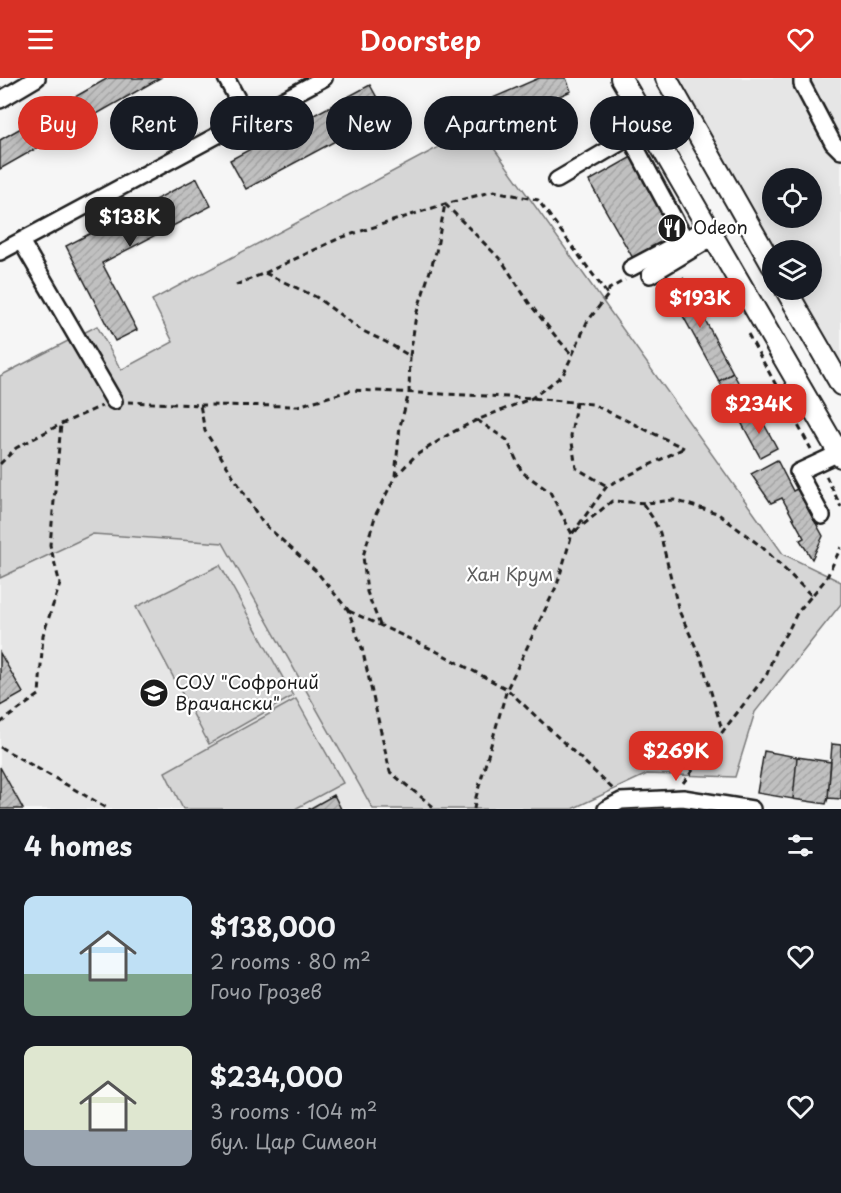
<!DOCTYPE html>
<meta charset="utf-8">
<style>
:root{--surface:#171b24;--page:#20242c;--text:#f1f3f6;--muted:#9ea1a6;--accent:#d93025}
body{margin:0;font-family:"Playpen Sans",sans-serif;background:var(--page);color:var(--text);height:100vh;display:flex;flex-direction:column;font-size:22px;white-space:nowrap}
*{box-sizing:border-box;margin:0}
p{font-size:20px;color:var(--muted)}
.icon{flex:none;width:33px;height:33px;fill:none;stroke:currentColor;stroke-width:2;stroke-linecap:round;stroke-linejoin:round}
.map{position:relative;height:731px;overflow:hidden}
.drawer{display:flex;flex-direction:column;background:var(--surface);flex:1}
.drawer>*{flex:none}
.top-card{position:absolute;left:18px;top:18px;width:806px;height:54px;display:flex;gap:12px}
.controls{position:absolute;left:762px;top:90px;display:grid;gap:12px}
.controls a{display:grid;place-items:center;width:60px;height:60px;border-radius:50%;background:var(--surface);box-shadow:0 3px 15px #0003;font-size:30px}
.price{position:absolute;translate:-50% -51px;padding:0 14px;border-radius:12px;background:var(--accent);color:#fff;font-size:20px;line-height:39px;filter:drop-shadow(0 2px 3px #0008)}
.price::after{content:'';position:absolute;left:50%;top:36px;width:18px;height:14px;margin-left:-9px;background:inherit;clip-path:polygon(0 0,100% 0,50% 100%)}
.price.active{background:#222;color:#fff}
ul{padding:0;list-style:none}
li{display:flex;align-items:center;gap:18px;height:150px;padding:0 24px}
li span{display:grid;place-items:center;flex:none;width:168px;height:120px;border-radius:12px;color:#555}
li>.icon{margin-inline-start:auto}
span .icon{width:72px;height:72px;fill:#fffc;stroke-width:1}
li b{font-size:26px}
h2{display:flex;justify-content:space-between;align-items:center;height:72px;padding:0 24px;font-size:26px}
.pill{padding:0 21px;border-radius:27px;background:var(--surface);box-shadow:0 3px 15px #0003;font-size:21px;line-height:54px}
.pill.active{background:var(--accent);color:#fff}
header{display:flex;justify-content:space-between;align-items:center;height:78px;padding:0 24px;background:var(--accent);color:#fff;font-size:27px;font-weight:600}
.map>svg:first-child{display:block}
</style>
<header><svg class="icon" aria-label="menu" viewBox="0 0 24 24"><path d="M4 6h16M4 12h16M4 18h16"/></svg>Doorstep<svg class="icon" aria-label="heart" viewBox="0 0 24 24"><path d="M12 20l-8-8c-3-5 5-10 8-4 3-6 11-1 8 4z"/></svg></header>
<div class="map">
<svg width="841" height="731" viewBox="0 0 841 731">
<defs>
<pattern id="building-hatch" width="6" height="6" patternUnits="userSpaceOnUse" patternTransform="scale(1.5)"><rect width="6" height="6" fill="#c0c0c0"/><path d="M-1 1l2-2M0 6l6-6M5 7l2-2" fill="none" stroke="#a4a4a4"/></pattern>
</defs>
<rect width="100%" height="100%" fill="#f6f6f6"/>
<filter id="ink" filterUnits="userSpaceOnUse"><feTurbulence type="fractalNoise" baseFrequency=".0167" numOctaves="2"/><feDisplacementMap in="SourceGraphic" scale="12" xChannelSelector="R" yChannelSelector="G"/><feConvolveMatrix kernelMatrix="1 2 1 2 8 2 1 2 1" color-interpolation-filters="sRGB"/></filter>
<g filter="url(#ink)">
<!-- built -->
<path fill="#e6e6e6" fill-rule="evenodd" d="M679 0H841V293L796 212H812V172H774ZM772 100H812V140H772Z
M93 456 223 465 373 731H0V500Z"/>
<!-- green -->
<path fill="#d6d6d6" stroke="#797979" stroke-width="1.5" d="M478 48 783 476 841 504V526L755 634 735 699 647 696 572 731H373L223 465 93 456 0 500V298L97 248 121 292 173 264 152 222Z
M220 487 293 618 209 666 136 529Z
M296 621 343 705 295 731H183L165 694Z"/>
<!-- building -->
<path fill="url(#building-hatch)" stroke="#1c1c1c" stroke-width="1.5" d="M108 0H160L0 91V62Z
M539 0H566L571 13 473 55 463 33Z
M370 7 386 36 246 111 230 82Z
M635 77 680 156 634 182 589 103Z
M197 100 211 128 102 185 137 252 115 263 66 168Z
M683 200 733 295 719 303 667 209Z
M733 295 756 336 741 344 719 303Z
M758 335 777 370 760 379 741 344Z
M777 382 793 413 797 411 823 458 812 481 800 462 804 460 782 420 771 425 751 396Z
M0 575 23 615 0 628Z
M832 666 841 667V721L828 720Z
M764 673 797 679 793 721 757 715Z
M797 679 831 684 828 720 826 726 793 721Z
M0 689 23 731H0Z
M334 717 341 731H309Z"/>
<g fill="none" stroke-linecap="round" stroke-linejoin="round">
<!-- minor casing -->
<g stroke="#1c1c1c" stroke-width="20">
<path id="minor" d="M226 0 248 41
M802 0V6L833 65 841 73
M0 22 37 0
M557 102 630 59 685 161
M21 163 114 323
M0 174 324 0
M631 190 708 149
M650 197 713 159
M822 438 798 394 839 375
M606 731 621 723 683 720 752 731"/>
</g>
<!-- major casing -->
<g stroke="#1c1c1c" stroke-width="24">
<path id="major" d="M621 0 841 379
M666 0 772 187
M786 212 841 307"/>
</g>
<!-- path -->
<path stroke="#1c1c1c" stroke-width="3" stroke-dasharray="6 4.5" stroke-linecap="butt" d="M445 126 502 183 529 225 557 260 572 277
M265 195 340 160 445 126 494 113 538 122 608 217
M236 207 265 195 316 219 361 252 386 264 410 278 409 315 400 348 395 398
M748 256 811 371
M410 278 416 237 436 174 445 126
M128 324 200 327 205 353 262 444 316 493 348 532 362 570 390 694 436 731
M576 324 571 358 576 390 607 408
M200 327 298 328 352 312 532 320 592 326 684 370
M477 342 507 362 522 394 550 414 572 456 612 423 647 425 674 422 717 435 762 469 812 518
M0 386 16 370 61 346 102 328
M826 398 841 429
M643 426 652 439 660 455 679 533 701 580 723 655
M349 533 434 572 507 611 614 712
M380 547 367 514 363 478 376 436 395 399 415 378 451 355 477 342 532 320 563 297 576 269 587 244 608 217 609 211 625 202
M0 645 39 617 43 557 60 506 50 467 61 346
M0 669 109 731
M683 705 767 596 776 571 789 551 797 535 826 501 841 469
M474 731 476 719 507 611 557 507 572 456 607 408 684 370"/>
<!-- minor -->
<use href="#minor" stroke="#fff" stroke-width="15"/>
<!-- major -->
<use href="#major" stroke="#fff" stroke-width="20"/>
</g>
</g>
<!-- icons -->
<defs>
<g id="restaurant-disc" transform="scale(1.5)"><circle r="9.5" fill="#1c1c1c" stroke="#fff"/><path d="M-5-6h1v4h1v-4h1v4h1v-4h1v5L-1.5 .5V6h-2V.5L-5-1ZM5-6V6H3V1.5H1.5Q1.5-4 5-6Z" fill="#fff"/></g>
<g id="school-disc" transform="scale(1.5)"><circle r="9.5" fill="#1c1c1c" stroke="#fff"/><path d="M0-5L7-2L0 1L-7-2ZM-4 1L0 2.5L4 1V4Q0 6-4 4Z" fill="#fff"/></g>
</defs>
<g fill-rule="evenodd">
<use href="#restaurant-disc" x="672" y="150"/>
<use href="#school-disc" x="154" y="615"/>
</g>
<g text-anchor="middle" stroke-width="4.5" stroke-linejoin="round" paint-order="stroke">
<!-- poi labels -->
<g font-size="18" fill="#1c1c1c" stroke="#fff" text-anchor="start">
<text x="693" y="156">Odeon</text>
<text x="175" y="611">СОУ "Софроний<tspan x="175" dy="21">Врачански"</tspan></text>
</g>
<!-- park labels -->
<g font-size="18" fill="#5d5d5d" stroke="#fff">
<text x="510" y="503">Хан Крум</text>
</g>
</g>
</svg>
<div class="controls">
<a><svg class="icon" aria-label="locate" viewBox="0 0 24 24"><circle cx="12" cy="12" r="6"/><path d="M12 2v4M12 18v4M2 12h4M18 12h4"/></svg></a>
<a><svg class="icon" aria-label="layers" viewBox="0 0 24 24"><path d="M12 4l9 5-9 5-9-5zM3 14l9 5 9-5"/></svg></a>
</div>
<b class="price active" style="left:130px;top:170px">$138K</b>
<b class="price" style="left:700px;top:251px">$193K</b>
<b class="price" style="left:759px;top:357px">$234K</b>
<b class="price" style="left:676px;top:704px">$269K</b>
<div class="top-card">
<a class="pill active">Buy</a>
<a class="pill">Rent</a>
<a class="pill">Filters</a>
<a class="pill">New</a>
<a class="pill">Apartment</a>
<a class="pill">House</a>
</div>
</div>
<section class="drawer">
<h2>4 homes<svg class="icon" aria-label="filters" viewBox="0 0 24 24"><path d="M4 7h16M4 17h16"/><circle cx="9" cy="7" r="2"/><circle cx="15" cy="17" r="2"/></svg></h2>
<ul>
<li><span style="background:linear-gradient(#bfe0f5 65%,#7fa58c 0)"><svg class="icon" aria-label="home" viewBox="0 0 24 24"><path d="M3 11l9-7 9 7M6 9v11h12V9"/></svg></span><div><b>$138,000</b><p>2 rooms · 80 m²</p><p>Гочо Грозев</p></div><svg class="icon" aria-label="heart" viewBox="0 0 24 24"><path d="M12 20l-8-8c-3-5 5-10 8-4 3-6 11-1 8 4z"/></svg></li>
<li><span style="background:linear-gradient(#dfe7d0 70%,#9aa5b1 0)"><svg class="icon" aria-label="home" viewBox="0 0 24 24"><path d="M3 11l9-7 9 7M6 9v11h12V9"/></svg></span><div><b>$234,000</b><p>3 rooms · 104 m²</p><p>бул. Цар Симеон</p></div><svg class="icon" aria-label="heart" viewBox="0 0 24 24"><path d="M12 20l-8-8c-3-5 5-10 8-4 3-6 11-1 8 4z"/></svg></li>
</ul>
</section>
